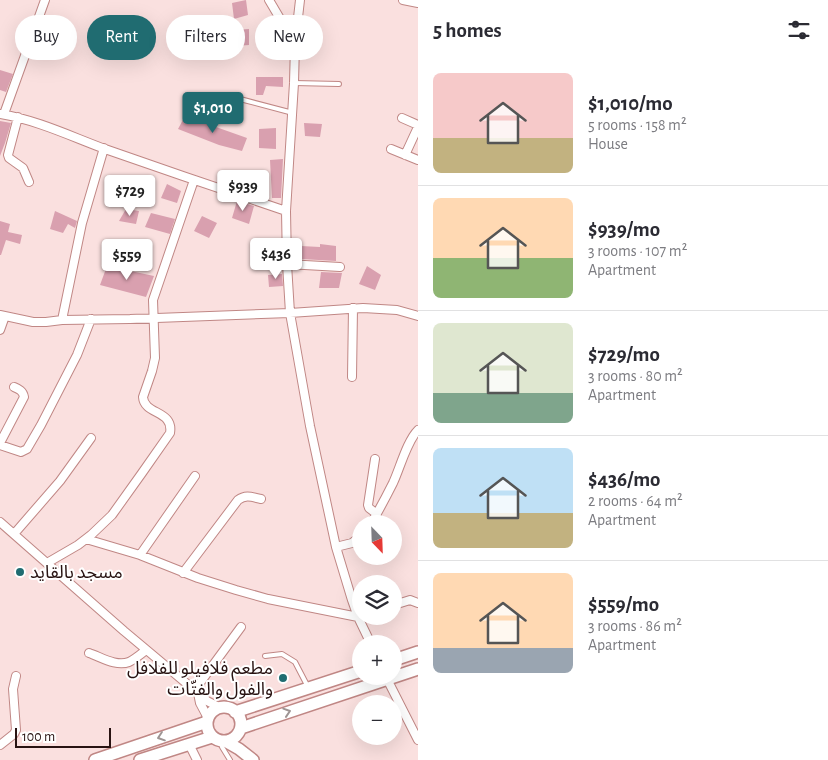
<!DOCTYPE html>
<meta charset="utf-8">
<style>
:root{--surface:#fff;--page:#f7f7f7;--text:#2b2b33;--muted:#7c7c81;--line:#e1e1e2;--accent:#206c71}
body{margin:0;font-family:"Alegreya Sans","Noto Sans Arabic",sans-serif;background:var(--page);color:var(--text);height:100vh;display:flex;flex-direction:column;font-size:19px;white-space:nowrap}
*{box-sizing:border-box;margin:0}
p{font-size:16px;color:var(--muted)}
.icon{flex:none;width:28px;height:28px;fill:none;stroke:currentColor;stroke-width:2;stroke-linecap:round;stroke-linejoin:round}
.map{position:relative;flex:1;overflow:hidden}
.panel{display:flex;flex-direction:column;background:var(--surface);width:410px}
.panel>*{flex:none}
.top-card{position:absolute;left:15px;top:15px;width:328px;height:45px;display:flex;gap:10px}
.needle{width:32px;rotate:157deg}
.fabs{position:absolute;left:352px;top:515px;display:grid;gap:10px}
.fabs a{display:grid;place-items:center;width:50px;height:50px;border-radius:50%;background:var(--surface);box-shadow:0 5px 20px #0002;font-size:25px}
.scale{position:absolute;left:15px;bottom:12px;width:96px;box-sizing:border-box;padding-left:5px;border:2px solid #281312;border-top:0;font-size:14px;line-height:18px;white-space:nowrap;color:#281312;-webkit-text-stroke:4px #fff;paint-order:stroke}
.price{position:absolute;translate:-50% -42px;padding:0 11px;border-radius:5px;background:#fff;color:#222;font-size:16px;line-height:32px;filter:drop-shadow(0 1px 2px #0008)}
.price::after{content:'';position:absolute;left:50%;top:30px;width:15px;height:11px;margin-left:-8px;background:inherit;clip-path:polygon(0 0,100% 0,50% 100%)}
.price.active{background:var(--accent);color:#fff}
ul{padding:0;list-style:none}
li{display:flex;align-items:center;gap:15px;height:125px;padding:0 15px}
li+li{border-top:1px solid var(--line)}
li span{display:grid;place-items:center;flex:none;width:140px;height:100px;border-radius:8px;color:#555}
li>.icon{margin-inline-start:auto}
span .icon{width:60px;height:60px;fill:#fffc;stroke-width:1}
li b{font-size:21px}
h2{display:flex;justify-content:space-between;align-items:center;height:60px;padding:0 15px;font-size:21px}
.pill{padding:0 18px;border-radius:22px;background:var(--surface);box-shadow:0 5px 20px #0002;font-size:18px;line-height:45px}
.pill.active{background:var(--accent);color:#fff}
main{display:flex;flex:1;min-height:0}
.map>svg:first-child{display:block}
</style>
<main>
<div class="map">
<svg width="418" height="760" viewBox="0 0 418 760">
<rect width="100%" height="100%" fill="#fae0df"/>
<!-- building -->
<path fill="#d9a0af" d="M246 0 248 15 234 19 232 3Z
M249 29V45L236 46 234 30Z
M0 70 13 74 6 92 0 90Z
M256 77H283V87L266 86 263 95H256Z
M185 116 247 138 242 151 219 145 178 129Z
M0 121 11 123 5 143 0 156Z
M304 123 322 124 320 137 305 136Z
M276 128V149L259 148V129Z
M283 159 281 198H272L270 160Z
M167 184 181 191 177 203 161 198Z
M237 201 254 206 249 224 232 218Z
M126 209 139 211 136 224 119 221Z
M55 211 77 221 75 228 68 224 63 233 50 229Z
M151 213 175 219 170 234 145 227Z
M202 216 217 223 209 238 194 231Z
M0 221 10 224 8 232 22 235 20 244 6 240 1 255H0Z
M320 244 336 246V261L301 259V246L320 247Z
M107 266 154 276 146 297 100 285Z
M367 266 381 275 375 290 359 284Z
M321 272 342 273 339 288H319Z
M282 274 283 286 269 287 268 275Z"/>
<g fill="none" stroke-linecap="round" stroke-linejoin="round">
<!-- lane casing -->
<g stroke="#c08785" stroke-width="6">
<path id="lane" d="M294 83 339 84
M240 99 293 113
M265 656 282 654 295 662 308 687
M221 741 222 747 230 760"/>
</g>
<!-- street casing -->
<g stroke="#c08785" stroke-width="10">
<path id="street" d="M269 0 295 44
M300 0 295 44 294 83 286 211 287 264 290 313 310 426 336 547 352 600 358 617 371 644
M403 0 418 3
M0 114C37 120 70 136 105 149 165 170 226 191 286 211
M4 114 45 0
M18 117 8 155 9 158 23 168 29 182
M402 118 418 125
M391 149 418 160
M405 155 418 127
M287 264 340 267
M0 315 33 322H46L62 320 130 319 290 313 363 308 397 310 418 316
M62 320 82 223 104 148
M0 330 5 316
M352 377 353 308
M0 443 24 397C23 391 19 389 14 387
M0 445 21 452 27 449 41 425 77 355 91 319
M375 459 368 505 369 508 377 514
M0 522 124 631 198 693 207 701 221 708
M371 524C379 510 386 497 393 483 400 468 407 441 418 430
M14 534 60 481 91 438
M86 539 140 555 198 578 236 590 268 599 358 617 361 616
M336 547 352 543 361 536
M140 555 195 476
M47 563 78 545 91 535 112 515 142 473 170 433C174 410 144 415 143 397L152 371 155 358 153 300 194 180
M183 573 238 500C246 494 252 497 261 499
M394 605 410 600 418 603
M89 653C101 657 116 667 129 662 135 659 141 654 146 650
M387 679 418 740
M194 691 241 627
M198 693 200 703 208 718
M189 744 197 760
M0 745 14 734 16 730 13 689 16 676"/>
</g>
<!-- secondary casing -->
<g stroke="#c08785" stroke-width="14">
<path id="secondary" d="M394 660 418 652
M207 724a17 17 0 1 1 34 0a17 17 0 1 1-34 0Z
M235 712 361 671
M241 728 418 669
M225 741 239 749 253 760
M95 760 207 722
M140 760 212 737"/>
</g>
<!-- lane -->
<use href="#lane" stroke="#fff" stroke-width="4"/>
<!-- street -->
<use href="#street" stroke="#fff" stroke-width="8"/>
<!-- secondary -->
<use href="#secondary" stroke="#fff" stroke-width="11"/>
</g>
<!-- one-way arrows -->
<defs><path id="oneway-chevron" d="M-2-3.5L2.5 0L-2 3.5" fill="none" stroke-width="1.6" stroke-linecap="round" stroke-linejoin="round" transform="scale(1.25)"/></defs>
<g stroke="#9e9594">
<use href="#oneway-chevron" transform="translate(287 712) rotate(-18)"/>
<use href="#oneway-chevron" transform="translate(161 737) rotate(161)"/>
</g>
<!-- markers -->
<g fill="#206c71" stroke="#fff" stroke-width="2">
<circle cx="20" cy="572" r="5"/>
<circle cx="283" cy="678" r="5"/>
</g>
<g text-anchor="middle" stroke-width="4" stroke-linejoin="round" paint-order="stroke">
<!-- poi labels -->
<g font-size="18" fill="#281312" stroke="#fff" text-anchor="start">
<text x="30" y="578">مسجد بالقايد</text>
<text x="273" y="674" text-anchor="end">مطعم فلافيلو للفلافل<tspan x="273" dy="21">والفول والفتّات</tspan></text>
</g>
</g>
</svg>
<div class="fabs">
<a><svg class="needle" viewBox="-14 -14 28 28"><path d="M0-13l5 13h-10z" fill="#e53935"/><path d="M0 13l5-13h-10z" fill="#7c7c81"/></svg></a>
<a><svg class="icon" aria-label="layers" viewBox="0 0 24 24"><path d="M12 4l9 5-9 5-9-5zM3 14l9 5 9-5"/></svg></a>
<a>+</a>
<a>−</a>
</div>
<div class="scale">100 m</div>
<b class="price active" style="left:213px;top:134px">$1,010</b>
<b class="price" style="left:243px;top:212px">$939</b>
<b class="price" style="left:130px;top:217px">$729</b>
<b class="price" style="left:276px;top:280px">$436</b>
<b class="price" style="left:127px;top:281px">$559</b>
<div class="top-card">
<a class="pill">Buy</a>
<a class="pill active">Rent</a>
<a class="pill">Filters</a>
<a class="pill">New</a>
</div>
</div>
<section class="panel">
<h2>5 homes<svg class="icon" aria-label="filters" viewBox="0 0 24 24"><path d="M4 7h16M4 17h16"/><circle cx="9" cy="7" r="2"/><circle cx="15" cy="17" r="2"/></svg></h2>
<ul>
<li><span style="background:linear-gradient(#f6c9c9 65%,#c2b280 0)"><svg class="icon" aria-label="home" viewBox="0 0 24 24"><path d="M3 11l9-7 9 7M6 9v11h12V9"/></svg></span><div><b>$1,010/mo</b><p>5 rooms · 158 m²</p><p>House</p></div></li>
<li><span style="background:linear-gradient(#ffd9b3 60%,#8fb573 0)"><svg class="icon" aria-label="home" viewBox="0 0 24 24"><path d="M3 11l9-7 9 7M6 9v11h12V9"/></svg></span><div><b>$939/mo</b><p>3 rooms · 107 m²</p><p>Apartment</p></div></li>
<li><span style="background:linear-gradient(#dfe7d0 70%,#7fa58c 0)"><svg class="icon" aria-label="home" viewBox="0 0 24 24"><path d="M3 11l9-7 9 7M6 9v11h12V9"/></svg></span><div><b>$729/mo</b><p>3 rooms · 80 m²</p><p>Apartment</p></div></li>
<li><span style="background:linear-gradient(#bfe0f5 65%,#c2b280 0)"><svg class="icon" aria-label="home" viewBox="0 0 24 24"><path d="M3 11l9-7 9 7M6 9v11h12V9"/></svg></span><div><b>$436/mo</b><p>2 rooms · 64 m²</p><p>Apartment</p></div></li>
<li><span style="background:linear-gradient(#ffd9b3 75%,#9aa5b1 0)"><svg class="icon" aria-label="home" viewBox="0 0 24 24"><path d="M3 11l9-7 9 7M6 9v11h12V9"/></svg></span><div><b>$559/mo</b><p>3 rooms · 86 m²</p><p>Apartment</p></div></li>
</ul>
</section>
</main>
